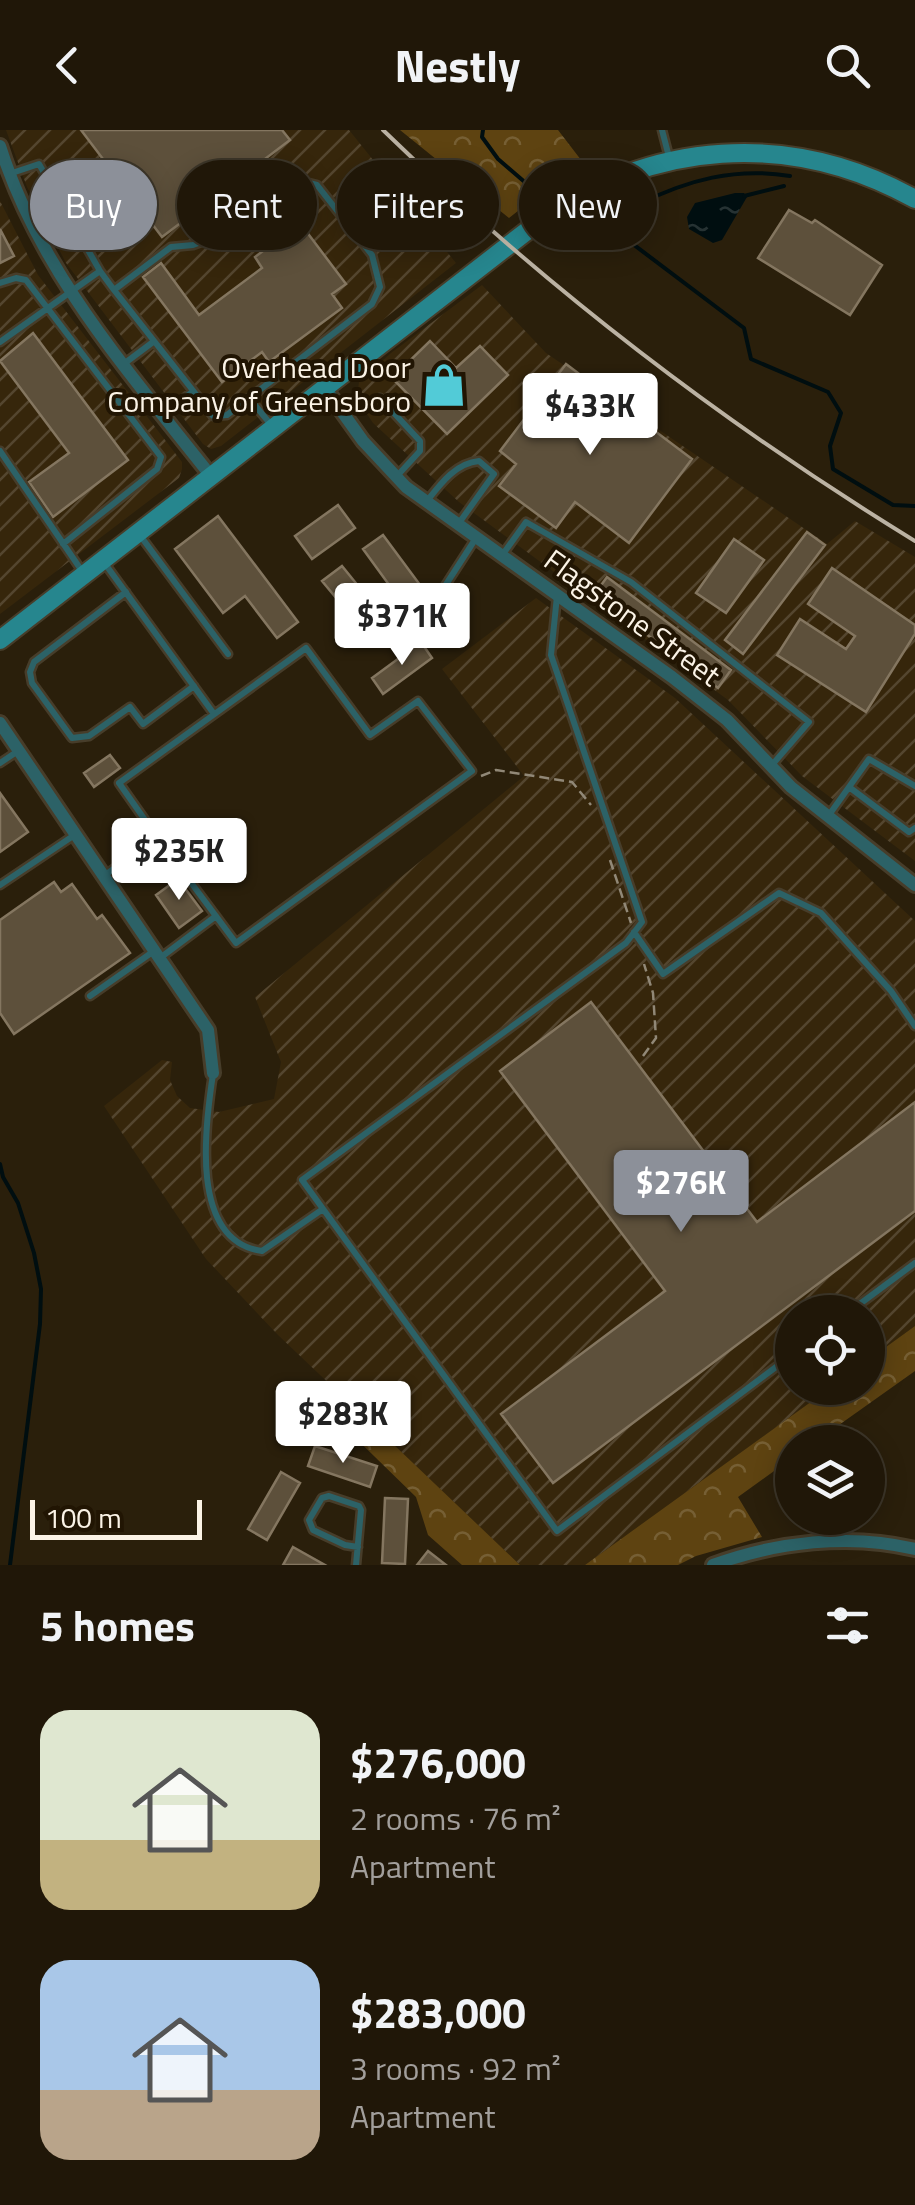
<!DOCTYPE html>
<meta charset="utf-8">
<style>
:root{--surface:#201708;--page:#2d2416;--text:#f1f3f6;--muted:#a29f9c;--line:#3d3629;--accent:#8c9099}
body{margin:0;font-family:"Titillium Web",sans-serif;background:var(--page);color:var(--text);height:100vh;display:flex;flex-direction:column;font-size:38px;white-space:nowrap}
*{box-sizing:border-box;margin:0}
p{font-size:32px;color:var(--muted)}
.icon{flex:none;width:55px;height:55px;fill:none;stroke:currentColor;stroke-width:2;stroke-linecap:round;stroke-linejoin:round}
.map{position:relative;height:1435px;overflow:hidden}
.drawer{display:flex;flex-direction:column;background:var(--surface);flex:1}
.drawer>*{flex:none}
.top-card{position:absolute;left:30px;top:30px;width:855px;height:90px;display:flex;gap:20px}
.tools{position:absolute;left:775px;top:1165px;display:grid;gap:20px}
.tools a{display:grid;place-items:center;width:110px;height:110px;border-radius:50%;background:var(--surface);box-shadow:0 5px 25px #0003,0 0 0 2px var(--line);font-size:50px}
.scale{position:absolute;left:30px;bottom:25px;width:172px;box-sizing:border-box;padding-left:10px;border:5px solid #fbf3e6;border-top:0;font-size:28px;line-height:35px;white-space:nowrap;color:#fbf3e6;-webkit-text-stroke:8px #211503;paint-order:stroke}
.price{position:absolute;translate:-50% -85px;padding:0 22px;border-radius:10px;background:#fff;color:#222;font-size:32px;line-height:65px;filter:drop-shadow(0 2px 5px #0008)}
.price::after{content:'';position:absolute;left:50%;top:60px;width:30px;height:22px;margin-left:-15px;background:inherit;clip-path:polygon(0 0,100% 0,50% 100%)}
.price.current{background:var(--accent);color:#fff}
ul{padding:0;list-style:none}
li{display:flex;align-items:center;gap:30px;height:250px;padding:0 40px}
li span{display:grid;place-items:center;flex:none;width:280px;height:200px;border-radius:30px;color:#555}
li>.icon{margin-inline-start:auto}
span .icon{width:120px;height:120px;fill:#fffc;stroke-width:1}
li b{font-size:42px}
h2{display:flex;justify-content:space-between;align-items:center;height:120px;padding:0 40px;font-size:42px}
.pill{padding:0 35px;border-radius:45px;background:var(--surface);box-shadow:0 5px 25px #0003,0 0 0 2px var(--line);font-size:35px;line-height:90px}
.pill.current{background:var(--accent);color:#fff}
header{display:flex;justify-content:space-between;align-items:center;height:130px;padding:0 40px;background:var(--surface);font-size:45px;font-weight:700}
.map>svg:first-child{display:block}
</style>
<header><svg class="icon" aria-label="back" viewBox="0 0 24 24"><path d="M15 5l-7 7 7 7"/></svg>Nestly<svg class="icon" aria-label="search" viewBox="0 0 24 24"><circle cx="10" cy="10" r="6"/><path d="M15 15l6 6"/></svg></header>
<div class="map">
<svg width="915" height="1435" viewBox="0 0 915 1435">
<defs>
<pattern id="industrial-furrows" width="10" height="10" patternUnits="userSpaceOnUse" patternTransform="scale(2.5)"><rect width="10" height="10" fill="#36260b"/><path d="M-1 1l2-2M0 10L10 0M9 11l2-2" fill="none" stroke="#54462f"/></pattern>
<pattern id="forest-crowns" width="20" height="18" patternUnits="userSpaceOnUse" patternTransform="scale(2.5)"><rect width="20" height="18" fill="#5e4311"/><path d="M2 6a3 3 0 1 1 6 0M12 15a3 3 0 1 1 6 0" fill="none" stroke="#765f34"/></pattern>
<pattern id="water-ripples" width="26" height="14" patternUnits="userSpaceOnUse" patternTransform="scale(2.5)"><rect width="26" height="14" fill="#000e10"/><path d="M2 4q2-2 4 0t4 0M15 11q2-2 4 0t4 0" fill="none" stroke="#263233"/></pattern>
</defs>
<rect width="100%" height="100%" fill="#2a1f0b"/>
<!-- industrial -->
<path fill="url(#industrial-furrows)" d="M6 0H349L456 133 221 316 211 319 203 314 66 133 27 57Z
M0 71 38 145 182 332V339L179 348 0 484Z
M482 155 546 223 827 414 855 391 915 427V731L802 646 728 570 459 372 373 293 357 269 359 252 391 223Z
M536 468 675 568 915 791V1196L868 1230V1182H792V1258H830L585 1435H520L278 1205 206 1129 104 976 162 930 172 932 170 950 177 966 190 978 219 982 274 969 281 932 255 867 524 646 442 539Z"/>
<!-- forest -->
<path fill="url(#forest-crowns)" d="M400 0H558L588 39 552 54 509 88Z
M915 1196V1241L815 1312H792V1328L738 1367 762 1407 696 1426 678 1435H585L830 1258H868V1230Z
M348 1271 520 1435H462L428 1405 416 1367 333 1286Z"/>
<!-- water -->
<path fill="url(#water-ripples)" d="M735 63H744L747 67 722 110 713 113 689 99 687 87 695 73Z"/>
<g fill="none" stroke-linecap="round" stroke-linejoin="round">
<!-- stream -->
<path stroke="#000e10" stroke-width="4" d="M483 0 482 7 498 29 527 54
M744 66 784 56
M605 93C617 88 627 80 639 74 688 50 735 37 790 46
M571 107 576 108 605 93 744 198 751 229 828 262 841 283 830 316 833 339 893 375 915 376
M0 1034 3 1047 18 1073 34 1123 41 1159 40 1194 10 1435"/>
</g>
<!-- building -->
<path fill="#5d503b" stroke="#847660" stroke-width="2.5" d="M81 0H282L290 10 162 107Z
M789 80 812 93 815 90 882 135 850 185 758 128Z
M300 93 346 154 332 164 342 178 269 232 262 222 222 252 143 147 161 133 199 185 262 138 255 127Z
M0 99 14 126 0 133Z
M33 203 128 330 53 387 29 352 69 323 0 231Z
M430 211 456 238 480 216 508 245 447 304 392 248Z
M566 234 692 329 629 413 575 372 556 398 499 356 516 334 500 321Z
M338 375 355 398 312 429 295 406Z
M218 386 298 492 277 508 245 466 223 483 175 419Z
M807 402 825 415 743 524 725 510Z
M383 405 423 459 403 474 363 419Z
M734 409 764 430 726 483 696 463Z
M342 436 385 489 366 504 322 451Z
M832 438 915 495V504L866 582 777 525 800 489 846 519 855 506 808 474Z
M607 447 731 540 718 558 594 465Z
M421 512 432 528 383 564 372 548Z
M110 625 120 638 94 657 84 643Z
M0 663 28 702 0 722Z
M178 749 202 781 179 798 156 765Z
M54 752 61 762 72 754 97 789 102 785 130 823 14 904 0 883V790Z
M591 872 757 1092 915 972V1081L553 1353 501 1284 665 1161 500 941Z
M315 1316 377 1336 370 1357 308 1336Z
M281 1342 300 1353 267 1410 248 1399Z
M385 1368 408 1369 405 1434 382 1433Z
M293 1417 325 1435H283Z
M428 1421 446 1435H417Z"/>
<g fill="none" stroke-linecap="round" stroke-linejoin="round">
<!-- lane casing -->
<g stroke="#473d2a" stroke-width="11">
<path id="lane" d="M662 0 669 27
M305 52 317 55 372 125 380 157 372 174 227 285 213 286 114 160 171 117 193 115 223 104Z
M100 141 114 160
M0 153 16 148 26 150 161 327 157 339 63 414
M0 212 100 141 39 34 12 43
M125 233 153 212
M249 268 272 296
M380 268 420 311V321L397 346
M164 284 192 262
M0 321 84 444
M427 371C441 353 456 333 479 331L494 344 459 393
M139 404 228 524
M503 424 526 392 631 452 809 592 772 635
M103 431 214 584
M126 462 34 532 30 542 32 553 72 608 89 606 130 577 143 594 194 556
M557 466 551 525 642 792 626 813 302 1050 557 1401 792 1225
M379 512 434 473 476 408
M0 633 18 621
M849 657 909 702 915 698
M829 685 869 629 915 656
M104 746 157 707 119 653 306 518 370 605 418 571 472 641 236 813 157 707
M0 755 73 706
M634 802 663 844 779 763 821 783 891 861 915 896
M160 828 216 786
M90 866 154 821
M213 944C205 996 189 1111 262 1121L323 1079
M849 1182 915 1133
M356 1435 361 1380 359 1376 329 1366 322 1368 309 1390 313 1400 345 1415 358 1417"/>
</g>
<!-- street casing -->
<g stroke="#473d2a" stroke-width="18">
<path id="street" d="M0 16C40 143 130 243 211 346
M325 258 363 311 406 357 672 547 727 590 791 657 915 755
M0 593 208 900 213 943
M713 1435C776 1412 850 1403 915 1419"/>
</g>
<!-- secondary casing -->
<g stroke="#473d2a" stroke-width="22">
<path id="secondary" d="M0 510 536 94C650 9 791 0 915 69"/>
</g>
<!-- path -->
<path stroke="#918877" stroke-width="2.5" stroke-dasharray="10 5" stroke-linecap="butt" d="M481 646 496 640 572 652 591 675
M610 730 631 793
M643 926 656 908 653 863 644 834"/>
<!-- lane -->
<use href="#lane" stroke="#2c6267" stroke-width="6"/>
<!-- street -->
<use href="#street" stroke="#2c6267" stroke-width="12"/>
<!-- secondary -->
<use href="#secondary" stroke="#26868e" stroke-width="18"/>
<!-- rail -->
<path stroke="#bbb2a3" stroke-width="4" d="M383 0C544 156 724 294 915 411"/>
</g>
<!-- icons -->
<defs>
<g id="shop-bare" transform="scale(3.45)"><path d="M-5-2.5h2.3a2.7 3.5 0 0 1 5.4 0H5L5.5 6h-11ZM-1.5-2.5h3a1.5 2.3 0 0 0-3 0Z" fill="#52cbd7" stroke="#211503" stroke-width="2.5" paint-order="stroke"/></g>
</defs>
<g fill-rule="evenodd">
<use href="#shop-bare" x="444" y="255"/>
</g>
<g text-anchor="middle" stroke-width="8" stroke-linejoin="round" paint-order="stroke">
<!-- poi labels -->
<g font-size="30" fill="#fbf3e6" stroke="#211503" text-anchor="end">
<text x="411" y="248">Overhead Door<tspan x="411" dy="34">Company of Greensboro</tspan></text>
</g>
<!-- street labels -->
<g font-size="30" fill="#fbf3e6" stroke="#211503">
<text transform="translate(632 488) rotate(36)" y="10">Flagstone Street</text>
</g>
</g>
</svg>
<div class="tools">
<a><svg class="icon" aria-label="locate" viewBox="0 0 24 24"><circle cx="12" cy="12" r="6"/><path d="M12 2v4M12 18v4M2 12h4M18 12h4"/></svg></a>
<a><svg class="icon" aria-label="layers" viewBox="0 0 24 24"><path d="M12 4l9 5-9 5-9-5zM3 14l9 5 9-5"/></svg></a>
</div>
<div class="scale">100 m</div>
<b class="price" style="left:590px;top:328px">$433K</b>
<b class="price" style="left:402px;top:538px">$371K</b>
<b class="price" style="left:179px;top:773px">$235K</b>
<b class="price current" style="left:681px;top:1105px">$276K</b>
<b class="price" style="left:343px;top:1336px">$283K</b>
<div class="top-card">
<a class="pill current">Buy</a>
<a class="pill">Rent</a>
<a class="pill">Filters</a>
<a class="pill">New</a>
</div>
</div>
<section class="drawer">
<h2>5 homes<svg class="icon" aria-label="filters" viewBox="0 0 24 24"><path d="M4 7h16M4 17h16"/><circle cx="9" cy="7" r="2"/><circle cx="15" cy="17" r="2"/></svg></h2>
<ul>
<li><span style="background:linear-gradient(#dfe7d0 65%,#c2b280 0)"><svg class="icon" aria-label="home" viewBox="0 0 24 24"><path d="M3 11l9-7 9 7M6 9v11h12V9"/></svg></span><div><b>$276,000</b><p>2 rooms · 76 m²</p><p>Apartment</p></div></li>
<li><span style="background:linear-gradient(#a9c7e8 65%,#b9a48a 0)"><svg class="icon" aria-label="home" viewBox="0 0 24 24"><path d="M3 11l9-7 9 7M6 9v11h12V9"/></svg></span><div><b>$283,000</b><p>3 rooms · 92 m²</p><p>Apartment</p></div></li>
</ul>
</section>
